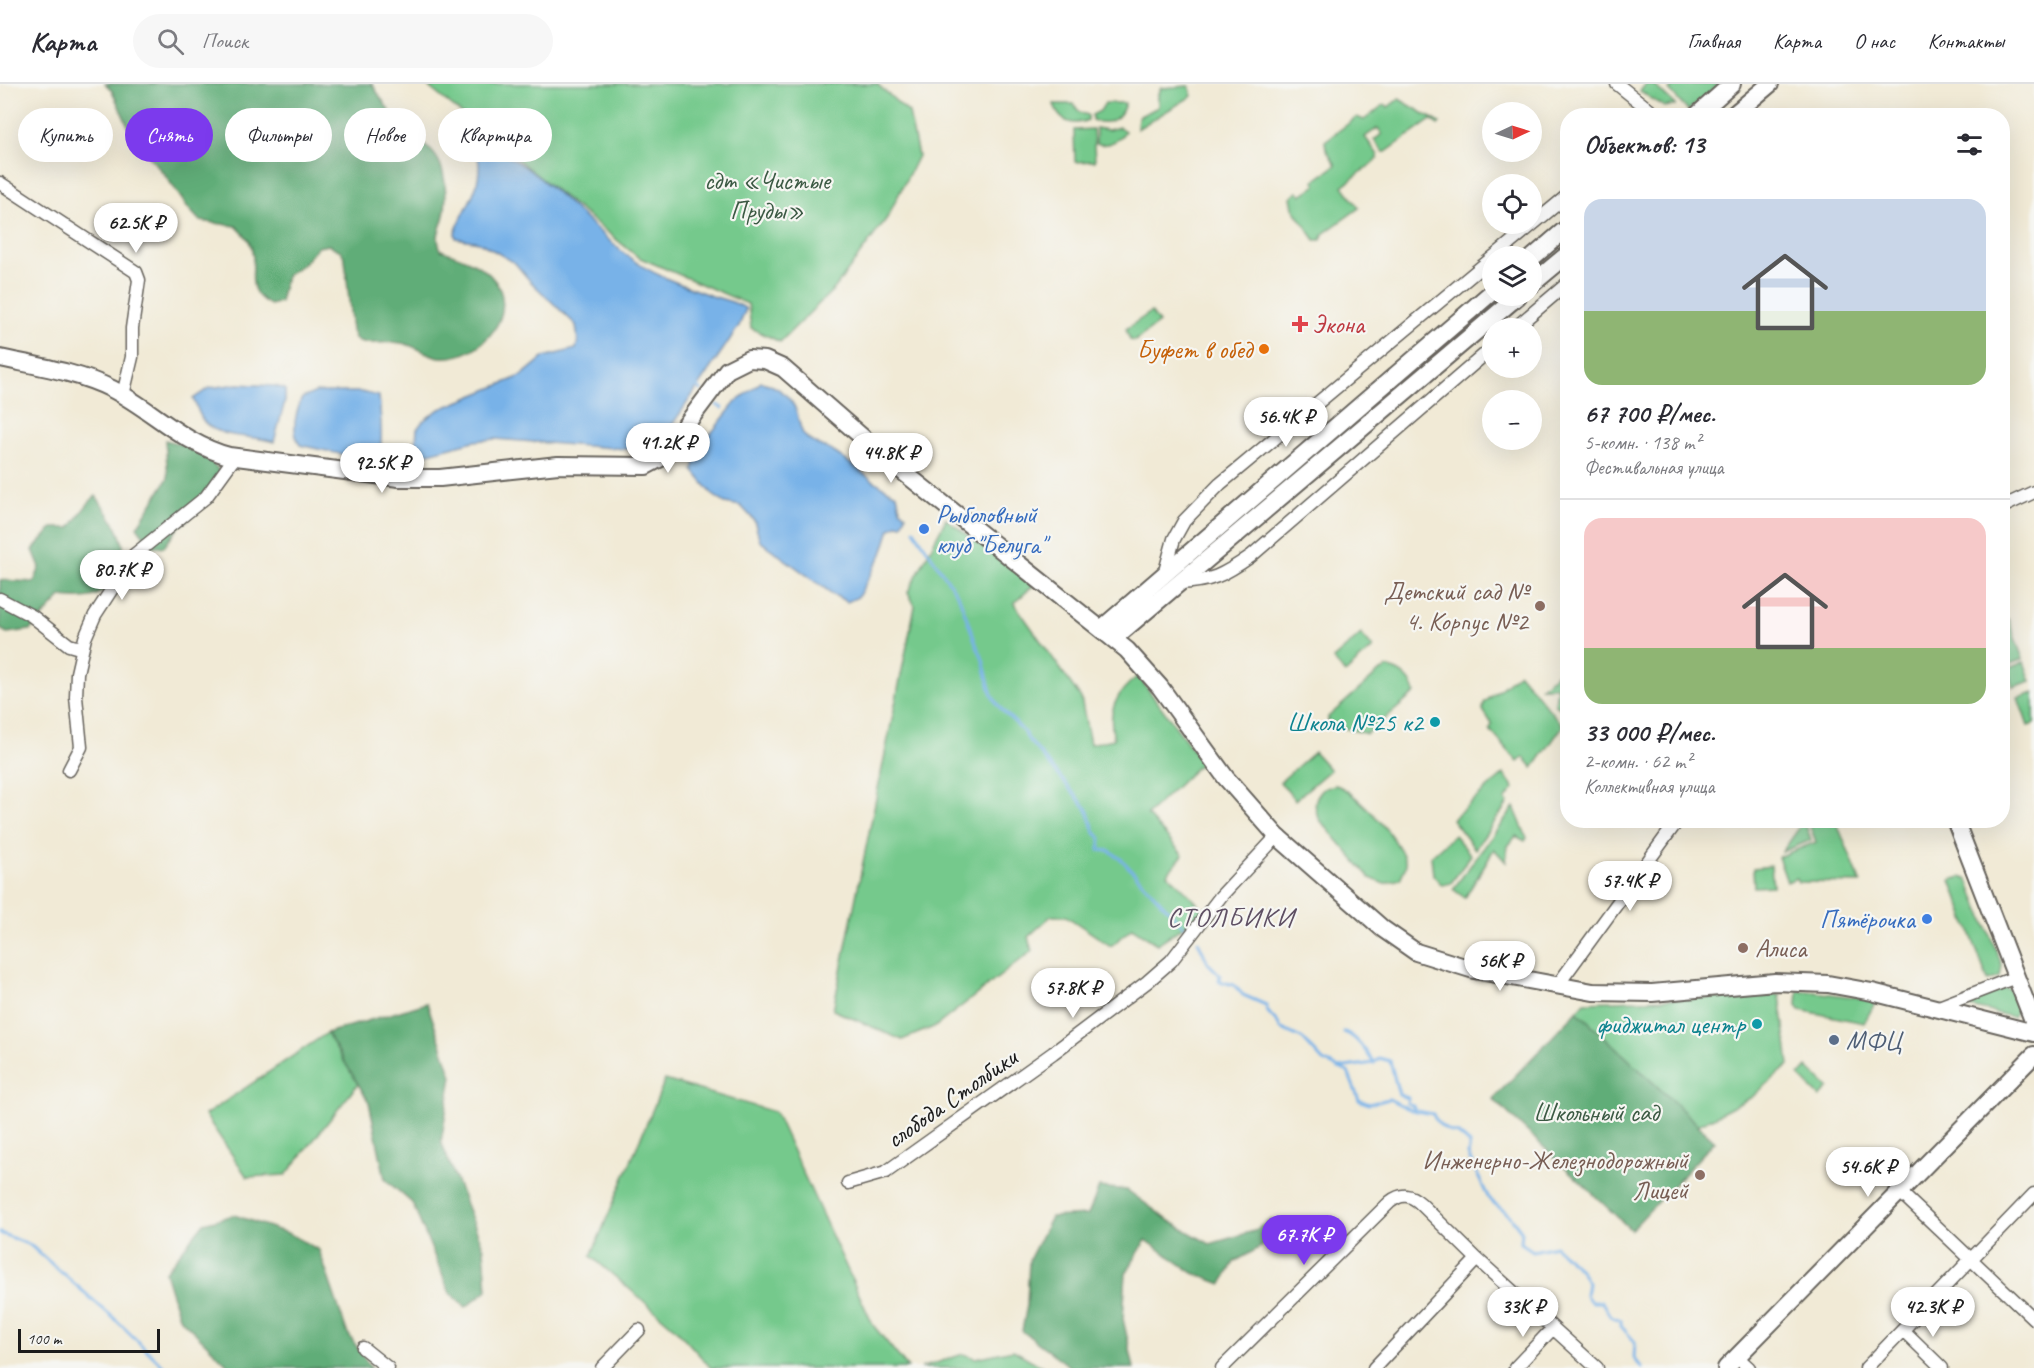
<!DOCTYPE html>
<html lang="ru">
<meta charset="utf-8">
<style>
:root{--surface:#fff;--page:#f7f7f7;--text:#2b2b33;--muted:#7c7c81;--line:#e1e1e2;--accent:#7c3aed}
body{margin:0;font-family:Caveat,sans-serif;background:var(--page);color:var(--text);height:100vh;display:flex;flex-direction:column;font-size:22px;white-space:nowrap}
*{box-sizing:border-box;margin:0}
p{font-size:20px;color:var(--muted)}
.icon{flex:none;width:33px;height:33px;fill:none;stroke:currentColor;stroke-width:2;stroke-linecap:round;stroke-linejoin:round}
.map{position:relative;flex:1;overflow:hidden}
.details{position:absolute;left:1560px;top:24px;width:450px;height:720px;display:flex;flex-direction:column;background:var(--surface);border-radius:24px;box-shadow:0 6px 24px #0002}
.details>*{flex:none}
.top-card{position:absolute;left:18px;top:24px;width:570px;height:54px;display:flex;gap:12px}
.needle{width:39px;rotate:86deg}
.controls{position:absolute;left:1482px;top:18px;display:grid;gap:12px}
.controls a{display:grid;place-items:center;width:60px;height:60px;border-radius:50%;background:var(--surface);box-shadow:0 6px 24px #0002;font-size:30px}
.scale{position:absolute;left:18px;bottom:15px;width:142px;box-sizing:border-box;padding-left:6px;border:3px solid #1c1c1c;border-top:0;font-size:16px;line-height:21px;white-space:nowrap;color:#1c1c1c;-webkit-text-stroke:4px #f6f6f2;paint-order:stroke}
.price{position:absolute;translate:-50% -51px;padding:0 14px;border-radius:21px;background:#fff;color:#222;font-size:20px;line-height:39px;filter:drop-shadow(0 2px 3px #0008)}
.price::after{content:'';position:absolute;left:50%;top:36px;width:18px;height:14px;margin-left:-9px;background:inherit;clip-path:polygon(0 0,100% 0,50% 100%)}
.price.active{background:var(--accent);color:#fff}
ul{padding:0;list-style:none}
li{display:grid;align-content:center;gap:12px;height:318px;padding:0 24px}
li+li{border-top:2px solid var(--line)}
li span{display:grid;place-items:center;height:186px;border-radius:18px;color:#555}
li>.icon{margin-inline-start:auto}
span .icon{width:108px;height:108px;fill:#fffc;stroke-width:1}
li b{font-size:26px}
h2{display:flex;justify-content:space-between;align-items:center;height:72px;padding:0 24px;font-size:26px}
.chip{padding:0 21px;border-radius:27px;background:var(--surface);box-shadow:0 6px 24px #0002;font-size:21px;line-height:54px}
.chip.active{background:var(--accent);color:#fff}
header{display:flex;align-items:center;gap:36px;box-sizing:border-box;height:84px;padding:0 30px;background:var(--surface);border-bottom:2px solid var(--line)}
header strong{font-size:28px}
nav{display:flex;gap:33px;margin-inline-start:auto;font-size:21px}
.search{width:420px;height:54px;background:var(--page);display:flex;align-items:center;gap:15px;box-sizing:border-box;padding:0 21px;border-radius:33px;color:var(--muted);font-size:22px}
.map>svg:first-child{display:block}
</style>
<header>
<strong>Карта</strong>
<div class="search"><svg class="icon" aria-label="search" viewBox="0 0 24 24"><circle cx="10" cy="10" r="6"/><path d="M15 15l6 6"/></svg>Поиск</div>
<nav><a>Главная</a><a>Карта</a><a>О нас</a><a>Контакты</a></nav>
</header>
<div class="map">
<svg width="2034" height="1284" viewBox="0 0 2034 1284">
<rect width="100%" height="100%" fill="#f6f6f2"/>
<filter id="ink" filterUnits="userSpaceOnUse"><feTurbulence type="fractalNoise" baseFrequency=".0167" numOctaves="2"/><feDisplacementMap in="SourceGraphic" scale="12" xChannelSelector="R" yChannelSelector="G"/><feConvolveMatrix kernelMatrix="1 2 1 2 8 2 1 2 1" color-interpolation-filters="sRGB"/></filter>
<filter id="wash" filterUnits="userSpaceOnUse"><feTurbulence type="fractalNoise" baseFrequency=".008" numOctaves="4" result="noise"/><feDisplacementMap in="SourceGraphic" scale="24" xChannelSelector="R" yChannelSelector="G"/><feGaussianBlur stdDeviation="1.35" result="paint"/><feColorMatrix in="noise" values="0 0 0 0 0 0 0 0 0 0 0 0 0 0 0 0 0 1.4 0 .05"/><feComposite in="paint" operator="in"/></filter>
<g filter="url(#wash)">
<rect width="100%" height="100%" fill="#f1ead6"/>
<!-- green -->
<path fill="#75c98c" stroke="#487254" stroke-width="1.5" d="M425 0H877L909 29 918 72 887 134 835 204 780 258 751 244 748 220 638 173Z
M1646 0H1653L1675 21 1664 23 1640 7Z
M1677 0H1720L1688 27 1669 6Z
M1189 2 1192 12 1137 45 1138 33 1158 23V9L1161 4Z
M1399 15 1440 39 1438 41 1431 36 1386 68H1383L1374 56 1382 50 1378 44 1365 53 1378 71V75L1343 102 1359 124 1323 150 1321 156H1315L1293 124 1291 113 1298 108 1301 111 1316 101 1314 97 1336 81 1326 65 1325 57 1357 33 1364 36 1385 20 1388 23Z
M1105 19H1125C1121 36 1108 42 1092 36V31L1100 27Z
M1054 20H1074L1079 28 1088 31V36C1072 43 1058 37 1054 20Z
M1119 43 1125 47C1118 58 1109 62 1096 60V44L1108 46Z
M1093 45 1095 77 1075 78 1074 46Z
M1151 228 1159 239 1135 257 1130 256 1126 245Z
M946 435 1034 501 1014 519 1081 614 1090 660 1114 655C1107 628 1115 609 1138 592L1202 678 1147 731 1183 771 1167 790C1182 801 1192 815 1206 828L1157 860 1132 844 1111 862 1066 832H1051L1028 853 1032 867 936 942 902 956 833 926 915 522 908 508Z
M2008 535 2023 575 2005 582 2003 547Z
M1361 550 1373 564 1345 589 1333 575Z
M2024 578 2031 597 2013 603 2007 585Z
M1567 581 1566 587 1567 627 1555 621 1557 603H1541Z
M1388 584C1401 586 1413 597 1415 609L1367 650 1328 640V633L1379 588Z
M1519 589 1563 642 1533 684 1524 673 1518 678 1490 646 1492 640 1483 626 1484 619Z
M2034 609V640L2028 642 2018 614Z
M1314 668 1330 686 1295 716 1280 698Z
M1504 690 1514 704 1505 716 1508 719 1475 765 1452 735Z
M1335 701C1354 704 1406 762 1406 782L1400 795 1384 800 1370 794 1320 736C1311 720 1315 704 1335 701Z
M1514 723 1527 754 1525 757 1516 752 1508 762 1506 778 1494 765 1465 814 1453 805Z
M1804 737 1811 756 1782 768Z
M1808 737H1836L1861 799 1798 798 1796 794 1787 798 1778 773 1816 758Z
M1454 751 1471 771 1451 799 1442 801 1433 791 1431 772Z
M1771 782 1773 802 1754 803 1753 784Z
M1961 793 1968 796 2002 881 2000 893 1988 897 1951 796Z
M2005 904 2010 906 2018 925 2013 933 1962 921Z
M1798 906 1863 914 1875 919 1864 939 1800 926 1797 921Z
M1780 911 1789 981 1752 1013 1698 1041 1577 927 1585 918Z
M327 949 358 1000 286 1091 247 1093 205 1031Z
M1807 983 1829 1004 1820 1013 1799 992Z
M665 996 775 1028 873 1241 908 1284H711L675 1244 591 1172Z
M1013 1266 1045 1284H921L963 1270 976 1274Z"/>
<!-- forest -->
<path fill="#60ad78" stroke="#3e644a" stroke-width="1.5" d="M105 0H372C383 17 393 35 408 49 422 61 436 65 442 85 446 98 447 118 444 131 441 146 434 151 441 166 457 172 477 178 490 191 525 226 481 277 440 273 427 271 414 261 401 259 385 256 372 263 356 256L352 247 345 175 341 167 329 161 318 163 304 179 286 192 280 218 271 221C239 206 261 182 249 157 246 152 240 146 236 142L200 137 188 124 165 91 134 55 112 7Z
M165 356C191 362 205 367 221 389L203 423 179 443 164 463 151 462 137 443 168 394Z
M96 412C107 428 119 442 123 461 126 476 111 502 98 510 89 516 72 514 61 513L30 546 7 549 0 545V496L34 498 40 483 33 466 52 444H70C79 433 85 420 96 412Z
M427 919 452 992 441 1058 484 1165 487 1206 466 1223 450 1209 412 1119 385 1095 369 1018 327 949Z
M1577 927 1715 1057 1631 1146 1493 1015Z
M1099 1103 1127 1106 1171 1138 1210 1160 1254 1147 1271 1136 1279 1137 1284 1143 1282 1151 1234 1178 1222 1200 1193 1189 1146 1156 1126 1189 1123 1235 1134 1284H1072L1022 1247 1027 1221 1029 1176 1051 1133 1088 1131Z
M234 1131 290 1150 319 1166 347 1248 371 1284H231L179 1233 165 1188 204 1139Z"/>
<!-- water -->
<path fill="#78b2e8" stroke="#4a6782" stroke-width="1.5" d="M496 69C527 72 599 151 629 173 654 192 683 201 712 212 724 216 736 217 746 225L739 242 660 359 652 367 495 355 474 357 425 370 417 371 415 368 417 345 423 337 438 326 521 292 544 273 576 265 578 257 576 241 530 197 515 179 479 158 456 154 455 149C464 123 484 103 478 73Z
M761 298C777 301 792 313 797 329 799 336 800 346 804 351 811 360 823 362 832 367 855 381 872 399 897 410L900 425 906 431 902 441 898 440 890 445 882 470 858 513 847 518 834 511 760 457 754 436 741 422 725 419 713 411 693 386 697 367 735 319Z
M238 300 275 302 285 305V317L274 358C252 351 224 355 206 340 200 335 197 322 193 315L209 304Z
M316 308H361L379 312C380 327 385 366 376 378L300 361C290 347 296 328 302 314Z"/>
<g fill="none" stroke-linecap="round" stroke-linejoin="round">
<!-- stream -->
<path stroke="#78b2e8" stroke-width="3" d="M697 302 701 306
M717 321 722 324
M914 446 959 513 978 565C985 572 987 601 993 613 1003 633 1019 637 1028 655L1087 725 1095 749 1101 754 1099 766 1110 767 1122 776 1187 846
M1198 857 1208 879 1220 891 1219 897 1234 901 1243 911 1266 921C1267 933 1278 934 1280 944L1303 955 1323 977 1348 988 1359 1016 1369 1020 1389 1015 1411 1026 1433 1030C1436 1039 1447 1049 1457 1049L1470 1060 1468 1071 1489 1115 1510 1132 1522 1148 1521 1159 1533 1167 1555 1162 1581 1187 1588 1199 1586 1211 1591 1218H1602L1610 1232 1621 1236V1242L1635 1258 1634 1274 1642 1284
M1344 948C1357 952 1367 969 1374 979L1379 974 1390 977 1399 1011 1408 1014 1407 1019 1413 1022 1415 1027
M1338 984 1374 979
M0 1149 30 1161 117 1237 165 1284"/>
</g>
</g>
<g filter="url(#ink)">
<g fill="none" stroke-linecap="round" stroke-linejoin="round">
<!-- street casing -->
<g stroke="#67645d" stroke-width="15">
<path id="street" d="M1617 0 1657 32
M0 99 136 188 139 196 132 244V273L123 311
M1515 244 1568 199
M2002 423 2034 408
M1164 491 1174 455 1184 437 1220 400 1568 111
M1178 499C1211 498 1224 491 1251 472L1492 264
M0 515 32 532 69 561 76 563 83 562
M69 686 81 663 76 613 77 589 85 554 95 531 134 471 206 413 235 373
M1557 902 1678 736
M1936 924 2016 893
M848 1099 886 1088 1053 969 1147 898 1171 877 1221 812 1277 752
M1899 1107 2034 1235
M1903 1246 1942 1284
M363 1264 388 1284
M1737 1273 1749 1284
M602 1284 639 1246
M1222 1284 1390 1118C1402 1109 1410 1110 1421 1120L1477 1175 1597 1284
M1374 1284 1477 1175
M1515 1284 1553 1244
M1866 1284 2034 1110"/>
</g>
<!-- secondary casing -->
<g stroke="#67645d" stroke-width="20">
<path id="secondary" d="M1696 32 1732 0
M1732 32 1770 0
M1532 174 1568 143
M1532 200 1568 170
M0 274C37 282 78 288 112 305 153 326 183 360 229 372L399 394H440L558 381 646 382 661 374 727 286 749 275 765 276 783 284 892 379 1127 566 1160 603 1226 694 1277 752 1383 845 1416 868 1474 886 1593 908 1652 909 1775 898 1828 900 1872 908 2034 949
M1101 545 1492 208
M1113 555 1518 212
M1955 736 2034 939
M1726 1284 2034 971"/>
</g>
<!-- street -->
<use href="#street" stroke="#fff" stroke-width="12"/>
<!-- secondary -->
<use href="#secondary" stroke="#fff" stroke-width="16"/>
</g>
</g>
<!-- markers -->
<path fill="#e0444e" stroke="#f6f6f2" stroke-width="2" d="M1297 231h6v6h6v6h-6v6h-6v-6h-6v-6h6z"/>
<circle fill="#e8710a" stroke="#f6f6f2" stroke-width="2" cx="1264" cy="265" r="6"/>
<g fill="#3f7fe0" stroke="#f6f6f2" stroke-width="2">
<circle cx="924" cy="445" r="6"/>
<circle cx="1927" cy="835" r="6"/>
</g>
<g fill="#8d6e63" stroke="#f6f6f2" stroke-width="2">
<circle cx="1540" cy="522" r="6"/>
<circle cx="1743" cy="864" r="6"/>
<circle cx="1700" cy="1091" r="6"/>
</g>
<g fill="#0f9aa8" stroke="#f6f6f2" stroke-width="2">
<circle cx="1435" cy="638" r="6"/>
<circle cx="1757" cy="940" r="6"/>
</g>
<circle fill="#5c6f8a" stroke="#f6f6f2" stroke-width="2" cx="1834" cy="956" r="6"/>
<g text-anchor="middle" stroke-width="4.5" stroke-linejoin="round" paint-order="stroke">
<!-- park labels -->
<g font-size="26" fill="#3b5943" stroke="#f6f6f2">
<text x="767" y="105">сдт «Чистые<tspan x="767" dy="30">Пруды»</tspan></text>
<text x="1596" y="1037">Школьный сад</text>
</g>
<!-- health labels -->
<g font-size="26" fill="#be3a42" stroke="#f6f6f2" text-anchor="start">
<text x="1312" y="249">Экона</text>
</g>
<!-- food labels -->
<g font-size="26" fill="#c56008" stroke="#f6f6f2" text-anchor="end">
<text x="1252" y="274">Буфет в обед</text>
</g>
<!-- shop labels -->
<g font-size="26" fill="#366cbe" stroke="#f6f6f2" text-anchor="start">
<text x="936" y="439">Рыболовный<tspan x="936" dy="30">клуб "Белуга"</tspan></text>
<text x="1915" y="844" text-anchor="end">Пятёрочка</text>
</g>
<!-- education labels -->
<g font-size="26" fill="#785e54" stroke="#f6f6f2" text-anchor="end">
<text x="1528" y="516">Детский сад №<tspan x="1528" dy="30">4. Корпус №2</tspan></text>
<text x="1755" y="873" text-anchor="start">Алиса</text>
<text x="1688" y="1085">Инженерно-Железнодорожный<tspan x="1688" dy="30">Лицей</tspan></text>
</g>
<!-- culture labels -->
<g font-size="26" fill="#0d838f" stroke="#f6f6f2" text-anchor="end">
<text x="1423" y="647">Школа №25 к2</text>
<text x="1745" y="949">фиджитал центр</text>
</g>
<!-- service labels -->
<g font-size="26" fill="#4e5e75" stroke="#f6f6f2" text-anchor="start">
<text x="1846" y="965">МФЦ</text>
</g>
<!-- street labels -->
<g font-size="26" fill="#1c1c1c" stroke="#f6f6f2">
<text transform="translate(951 1014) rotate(-35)" y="9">слобода Столбики</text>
</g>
<!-- neighbourhood labels -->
<g font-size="27" letter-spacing="1.5" fill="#5f5064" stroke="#f6f6f2">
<text x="1231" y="842">СТОЛБИКИ</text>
</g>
</g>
</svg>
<div class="controls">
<a><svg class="needle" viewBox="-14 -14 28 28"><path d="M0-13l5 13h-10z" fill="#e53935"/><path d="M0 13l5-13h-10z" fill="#7c7c81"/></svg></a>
<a><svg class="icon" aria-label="locate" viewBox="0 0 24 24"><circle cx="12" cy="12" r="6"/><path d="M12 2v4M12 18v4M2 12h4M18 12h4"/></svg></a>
<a><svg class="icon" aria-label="layers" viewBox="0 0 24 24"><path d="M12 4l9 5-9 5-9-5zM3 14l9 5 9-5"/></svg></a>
<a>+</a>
<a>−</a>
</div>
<div class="scale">100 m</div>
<b class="price" style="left:136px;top:170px">62.5K ₽</b>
<b class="price" style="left:1286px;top:364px">56.4K ₽</b>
<b class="price" style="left:668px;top:390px">41.2K ₽</b>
<b class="price" style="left:891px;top:400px">44.8K ₽</b>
<b class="price" style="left:382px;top:410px">92.5K ₽</b>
<b class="price" style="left:122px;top:517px">80.7K ₽</b>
<b class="price" style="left:1630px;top:828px">57.4K ₽</b>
<b class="price" style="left:1500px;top:908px">56K ₽</b>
<b class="price" style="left:1073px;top:935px">57.8K ₽</b>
<b class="price" style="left:1868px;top:1114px">54.6K ₽</b>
<b class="price active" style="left:1304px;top:1182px">67.7K ₽</b>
<b class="price" style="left:1523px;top:1254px">33K ₽</b>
<b class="price" style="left:1933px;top:1254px">42.3K ₽</b>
<div class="top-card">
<a class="chip">Купить</a>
<a class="chip active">Снять</a>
<a class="chip">Фильтры</a>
<a class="chip">Новое</a>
<a class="chip">Квартира</a>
</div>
<section class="details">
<h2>Объектов: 13<svg class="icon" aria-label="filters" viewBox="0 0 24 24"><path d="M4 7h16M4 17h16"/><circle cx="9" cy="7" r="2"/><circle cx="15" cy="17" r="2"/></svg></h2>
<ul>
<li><span style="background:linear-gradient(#c9d6e8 60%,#8fb573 0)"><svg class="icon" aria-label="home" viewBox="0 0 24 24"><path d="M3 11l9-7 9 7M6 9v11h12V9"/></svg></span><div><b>67 700 ₽/мес.</b><p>5-комн. · 138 m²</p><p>Фестивальная улица</p></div></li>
<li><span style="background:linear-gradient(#f6c9c9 70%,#8fb573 0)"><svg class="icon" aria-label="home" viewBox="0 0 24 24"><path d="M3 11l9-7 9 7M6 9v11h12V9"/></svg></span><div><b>33 000 ₽/мес.</b><p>2-комн. · 62 m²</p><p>Коллективная улица</p></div></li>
</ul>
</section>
</div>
